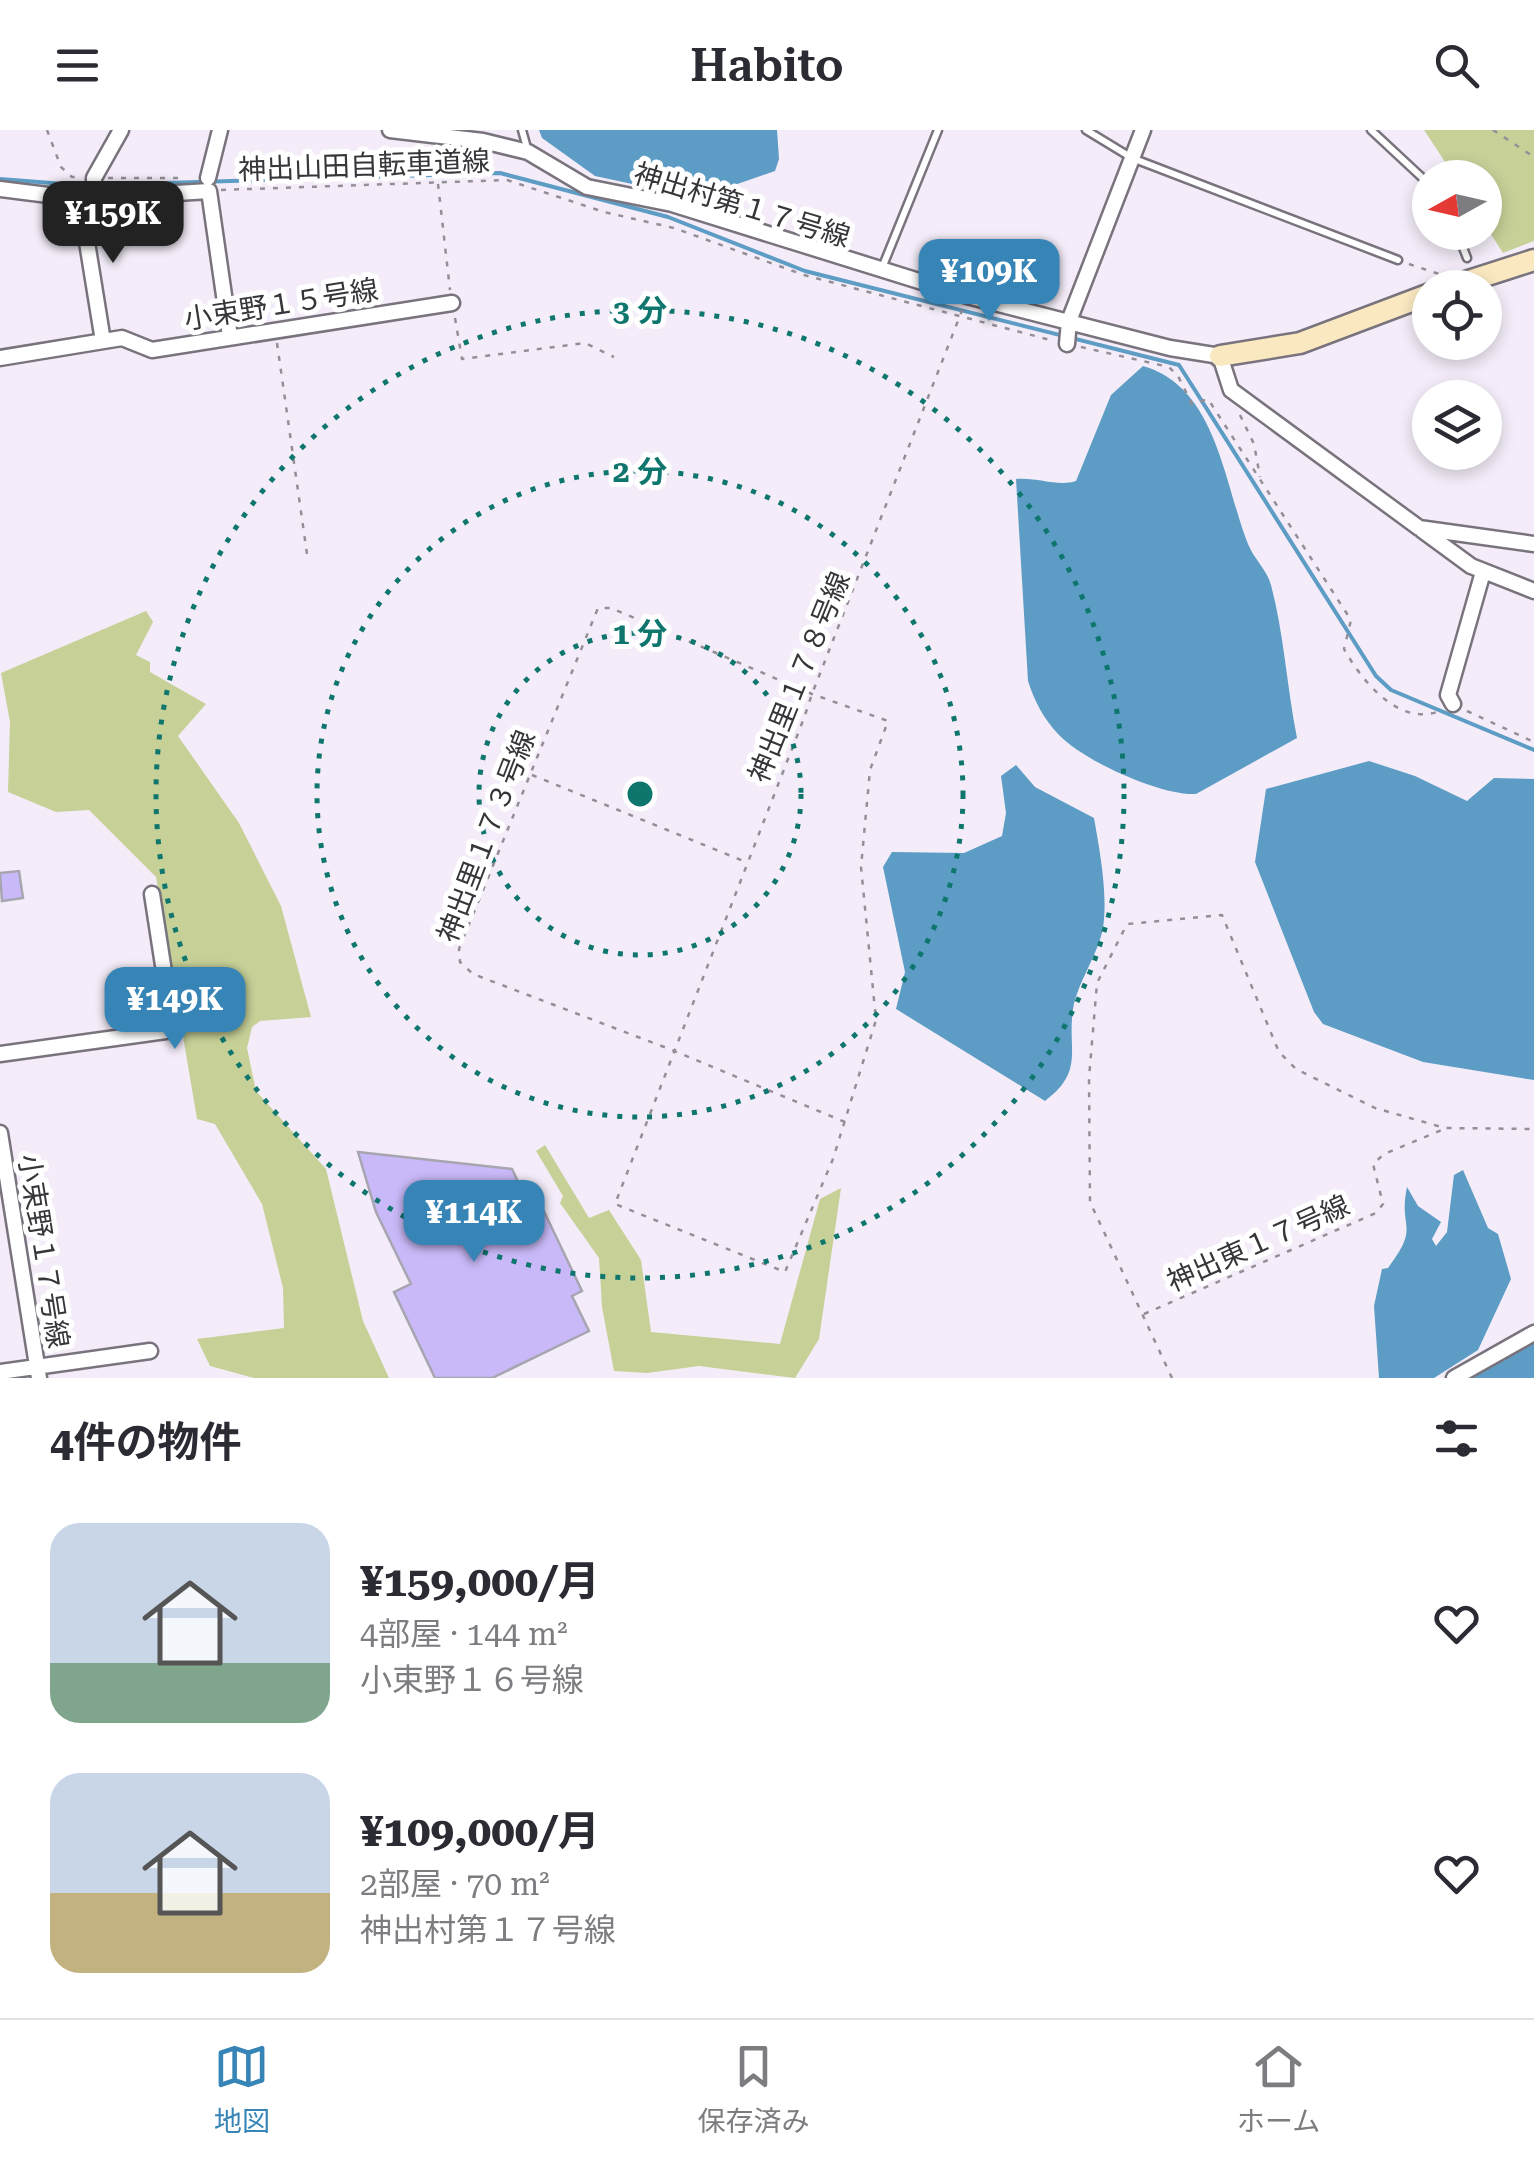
<!DOCTYPE html>
<html lang="ja">
<meta charset="utf-8">
<style>
:root{--surface:#fff;--page:#f2f2f3;--text:#2b2b33;--muted:#7c7c81;--line:#e1e1e2;--accent:#3785b7}
body{margin:0;font-family:"Roboto Serif","Noto Sans JP",serif;background:var(--page);color:var(--text);height:100vh;display:flex;flex-direction:column;font-size:38px;white-space:nowrap}
*{box-sizing:border-box;margin:0}
p{font-size:32px;color:var(--muted)}
.icon{flex:none;width:55px;height:55px;fill:none;stroke:currentColor;stroke-width:2;stroke-linecap:round;stroke-linejoin:round}
.map{position:relative;height:1248px;overflow:hidden}
.panel{display:flex;flex-direction:column;background:var(--surface);flex:1}
.panel>*{flex:none}
.needle{width:65px;rotate:262deg}
.tools{position:absolute;left:1412px;top:30px;display:grid;gap:20px}
.tools a{display:grid;place-items:center;width:90px;height:90px;border-radius:50%;background:var(--surface);box-shadow:0 5px 15px #0003;font-size:50px}
.price{position:absolute;translate:-50% -85px;padding:0 22px;border-radius:20px;background:var(--accent);color:#fff;font-size:32px;line-height:65px;filter:drop-shadow(0 2px 5px #0008)}
.price::after{content:'';position:absolute;left:50%;top:60px;width:30px;height:22px;margin-left:-15px;background:inherit;clip-path:polygon(0 0,100% 0,50% 100%)}
.price.current{background:#222;color:#fff}
ul{padding:0;list-style:none}
li{display:flex;align-items:center;gap:30px;height:250px;padding:0 50px}
li span{display:grid;place-items:center;flex:none;width:280px;height:200px;border-radius:30px;color:#555}
li>.icon{margin-inline-start:auto}
span .icon{width:120px;height:120px;fill:#fffc;stroke-width:1}
li b{font-size:42px}
h2{display:flex;justify-content:space-between;align-items:center;height:120px;padding:0 50px;font-size:42px}
header{display:flex;justify-content:space-between;align-items:center;height:130px;padding:0 50px;background:var(--surface);font-size:45px;font-weight:600}
.menu{display:flex;justify-content:space-around;align-items:center;height:140px;border-top:2px solid var(--line);background:var(--surface);font-size:28px;color:var(--muted)}
.menu a{display:grid;justify-items:center;gap:5px}
.menu .current{color:var(--accent)}
.map>svg:first-child{display:block}
</style>
<header><svg class="icon" aria-label="menu" viewBox="0 0 24 24"><path d="M4 6h16M4 12h16M4 18h16"/></svg>Habito<svg class="icon" aria-label="search" viewBox="0 0 24 24"><circle cx="10" cy="10" r="6"/><path d="M15 15l6 6"/></svg></header>
<div class="map">
<svg width="1534" height="1248" viewBox="0 0 1534 1248">
<rect width="100%" height="100%" fill="#f4edf9"/>
<!-- green -->
<path fill="#c6d097" d="M1424 0H1534V111L1503 123 1485 95V48L1455 47Z
M146 481 153 492 136 525 150 532V542L206 574 178 606 239 693 281 776 311 887 260 891 252 897 247 918 256 961 326 1039 363 1191 389 1248H254L210 1236 197 1209 284 1198 283 1158 262 1074 215 994 197 989 156 747 89 680 56 682 8 662 10 592 1 543Z
M545 1015 589 1088 609 1080 641 1130 651 1202 780 1214 820 1069 841 1058 819 1209 795 1248 699 1236 647 1243 614 1241 602 1177 599 1128 560 1073 563 1066 536 1021Z"/>
<!-- water -->
<path fill="#5d9cc4" d="M539 0H777L779 29 775 41 697 68 595 46 542 8Z
M1143 236C1217 257 1224 354 1248 414 1254 429 1267 440 1271 455 1284 504 1287 558 1297 608L1196 664C1161 666 1084 631 1059 605 1043 588 1035 572 1028 551L1016 349C1038 347 1057 357 1076 351L1111 265Z
M1369 631 1415 646 1467 671 1494 648 1534 649V950L1423 932 1323 894 1314 882 1255 732 1266 659Z
M1016 635 1035 657 1094 688C1100 722 1108 764 1103 798 1098 825 1078 851 1073 879 1067 920 1085 941 1045 971L896 879 905 842 883 737 892 722 964 723 1002 706 1006 683 1001 646Z
M1463 1040 1488 1098 1498 1104 1511 1149 1478 1220 1434 1248H1379L1374 1176 1382 1139 1388 1138C1421 1094 1398 1101 1407 1057L1418 1076 1441 1092 1432 1109 1436 1116 1447 1102 1454 1045Z
M1534 1213V1248H1471Z"/>
<g fill="none" stroke-linecap="round" stroke-linejoin="round">
<!-- stream -->
<path stroke="#5d9cc4" stroke-width="4" d="M0 49 90 56
M99 55 500 43 668 87 805 141 1179 235 1376 546 1391 560 1534 620"/>
</g>
<!-- building -->
<path fill="#c9b9f8" stroke="#a7a5b0" stroke-width="2.5" d="M19 741 23 768 2 771 0 743Z
M358 1022 512 1039 530 1077 540 1073 582 1161 572 1166 589 1201 492 1248H435L394 1162 411 1154 376 1082Z"/>
<g fill="none" stroke-linecap="round" stroke-linejoin="round">
<!-- lane casing -->
<g stroke="#79737d" stroke-width="11">
<path id="lane" d="M522 0 527 18
M1086 0 1132 28 1398 130
M1371 0 1430 55
M1457 102 1467 128
M882 138 938 0"/>
</g>
<!-- street casing -->
<g stroke="#79737d" stroke-width="19">
<path id="street" d="M390 0 483 11 528 22 587 57 672 74 967 166 1170 218 1220 226 1231 260 1471 436 1534 461
M208 48 220 0
M0 59 80 69 209 61 230 207
M94 66V48L121 0
M80 69 103 211
M1067 214 1069 191 1143 0
M0 228 122 208 152 220 452 173
M1419 398 1534 414
M1453 574 1448 565 1483 442
M0 924 173 900 152 764
M0 1003 39 1248
M0 1242 150 1221
M1454 1248 1534 1203"/>
</g>
<!-- secondary casing -->
<g stroke="#79737d" stroke-width="25">
<path id="secondary" d="M1447 158 1534 130
M1220 226 1300 213 1430 164"/>
</g>
<!-- path -->
<path stroke="#948f97" stroke-width="2.5" stroke-dasharray="5 8" stroke-linecap="butt" d="M47 0 61 37 72 47H80
M1493 0 1534 27
M108 48H180
M438 54 450 160
M221 60 507 50 604 82 674 98 804 145 1054 211
M1409 134 1439 144
M455 188 462 229 585 213 614 227
M277 213 308 431
M1081 217 1169 237 1178 246 1192 274 1208 269 1351 490 1344 519C1362 551 1400 599 1442 580
M1240 285 1254 314 1260 347
M1467 581 1534 612
M532 645 746 732
M845 992 672 920 473 844 460 832 459 819 598 478H611L812 564 888 591 870 640 861 737 876 890 833 1029 785 1142 615 1074 804 588 812 564 963 178
M1144 1184 1376 1083 1383 1074 1373 1034 1384 1024 1444 999
M1172 1248 1090 1072 1089 948 1097 853 1127 794 1222 785 1279 922 1296 939 1375 978 1445 998 1534 999"/>
<!-- lane -->
<use href="#lane" stroke="#fff" stroke-width="6"/>
<!-- street -->
<use href="#street" stroke="#fff" stroke-width="14"/>
<!-- secondary -->
<use href="#secondary" stroke="#f9e8c0" stroke-width="20"/>
</g>
<!-- distance rings -->
<g fill="none" stroke="#0f766e" stroke-width="5" stroke-dasharray="5 10">
<circle cx="640" cy="664" r="161"/>
<circle cx="640" cy="664" r="323"/>
<circle cx="640" cy="664" r="484"/>
</g>
<g text-anchor="middle" stroke-width="10" stroke-linejoin="round" paint-order="stroke">
<!-- street labels -->
<g font-size="28" fill="#373539" stroke="#fff">
<text transform="translate(364 35) rotate(-2)" y="10">神出山田自転車道線</text>
<text transform="translate(742 75) rotate(17)" y="10">神出村第１７号線</text>
<text transform="translate(281 174) rotate(-9)" y="10">小束野１５号線</text>
<text transform="translate(799 547) rotate(-68)" y="10">神出里１７８号線</text>
<text transform="translate(486 706) rotate(-69)" y="10">神出里１７３号線</text>
<text transform="translate(1258 1113) rotate(-24)" y="10">神出東１７号線</text>
<text transform="translate(44 1121) rotate(81)" y="10">小束野１７号線</text>
</g>
</g>
<circle cx="640" cy="664" r="15" fill="#0f766e" stroke="#fff" stroke-width="5"/>
<g font-size="30" text-anchor="middle" font-weight="bold" fill="#0f766e" stroke="#fff" stroke-width="10" stroke-linejoin="round" paint-order="stroke">
<text x="640" y="191">3 分</text>
<text x="640" y="352">2 分</text>
<text x="640" y="514">1 分</text>
</g>
</svg>
<div class="tools">
<a><svg class="needle" viewBox="-14 -14 28 28"><path d="M0-13l5 13h-10z" fill="#e53935"/><path d="M0 13l5-13h-10z" fill="#7c7c81"/></svg></a>
<a><svg class="icon" aria-label="locate" viewBox="0 0 24 24"><circle cx="12" cy="12" r="6"/><path d="M12 2v4M12 18v4M2 12h4M18 12h4"/></svg></a>
<a><svg class="icon" aria-label="layers" viewBox="0 0 24 24"><path d="M12 4l9 5-9 5-9-5zM3 14l9 5 9-5"/></svg></a>
</div>
<b class="price current" style="left:113px;top:136px">¥159K</b>
<b class="price" style="left:989px;top:194px">¥109K</b>
<b class="price" style="left:175px;top:922px">¥149K</b>
<b class="price" style="left:474px;top:1135px">¥114K</b>
</div>
<section class="panel">
<h2>4件の物件<svg class="icon" aria-label="filters" viewBox="0 0 24 24"><path d="M4 7h16M4 17h16"/><circle cx="9" cy="7" r="2"/><circle cx="15" cy="17" r="2"/></svg></h2>
<ul>
<li><span style="background:linear-gradient(#c9d6e8 70%,#7fa58c 0)"><svg class="icon" aria-label="home" viewBox="0 0 24 24"><path d="M3 11l9-7 9 7M6 9v11h12V9"/></svg></span><div><b>¥159,000/月</b><p>4部屋 · 144 m²</p><p>小束野１６号線</p></div><svg class="icon" aria-label="heart" viewBox="0 0 24 24"><path d="M12 20l-8-8c-3-5 5-10 8-4 3-6 11-1 8 4z"/></svg></li>
<li><span style="background:linear-gradient(#c9d6e8 60%,#c2b280 0)"><svg class="icon" aria-label="home" viewBox="0 0 24 24"><path d="M3 11l9-7 9 7M6 9v11h12V9"/></svg></span><div><b>¥109,000/月</b><p>2部屋 · 70 m²</p><p>神出村第１７号線</p></div><svg class="icon" aria-label="heart" viewBox="0 0 24 24"><path d="M12 20l-8-8c-3-5 5-10 8-4 3-6 11-1 8 4z"/></svg></li>
</ul>
</section>
<nav class="menu">
<a class="current"><svg class="icon" aria-label="map" viewBox="0 0 24 24"><path d="M3 6l6-2 6 2 6-2v14l-6 2-6-2-6 2zM9 4v14M15 6v14"/></svg>地図</a>
<a><svg class="icon" aria-label="saved" viewBox="0 0 24 24"><path d="M7 4h10v16l-5-4-5 4z"/></svg>保存済み</a>
<a><svg class="icon" aria-label="home" viewBox="0 0 24 24"><path d="M3 11l9-7 9 7M6 9v11h12V9"/></svg>ホーム</a>
</nav>
